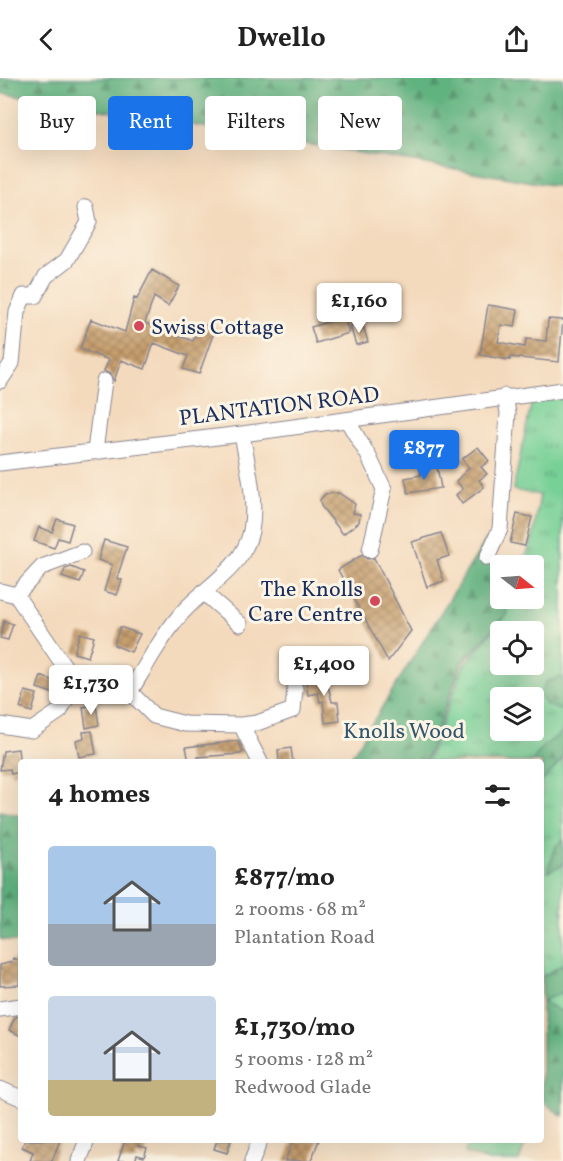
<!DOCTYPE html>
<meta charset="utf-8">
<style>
:root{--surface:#fff;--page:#f2f2f2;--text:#222;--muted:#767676;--accent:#1a73e8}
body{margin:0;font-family:Vollkorn,serif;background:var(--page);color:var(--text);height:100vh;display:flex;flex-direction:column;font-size:22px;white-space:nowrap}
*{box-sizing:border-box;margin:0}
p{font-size:20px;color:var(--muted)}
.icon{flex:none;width:33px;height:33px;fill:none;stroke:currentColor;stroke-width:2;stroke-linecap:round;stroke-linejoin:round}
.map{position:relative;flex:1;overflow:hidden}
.details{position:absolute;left:18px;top:681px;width:526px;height:384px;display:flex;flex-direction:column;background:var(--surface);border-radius:6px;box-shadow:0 6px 24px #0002}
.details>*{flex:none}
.top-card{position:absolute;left:18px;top:18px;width:528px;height:54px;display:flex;gap:12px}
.needle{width:39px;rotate:107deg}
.tools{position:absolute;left:490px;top:477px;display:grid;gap:12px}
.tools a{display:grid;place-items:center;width:54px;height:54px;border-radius:6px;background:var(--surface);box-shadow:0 6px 24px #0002;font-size:30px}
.price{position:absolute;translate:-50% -51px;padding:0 14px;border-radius:6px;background:#fff;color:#222;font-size:20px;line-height:39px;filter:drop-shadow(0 2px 3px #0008)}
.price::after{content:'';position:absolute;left:50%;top:36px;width:18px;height:14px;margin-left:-9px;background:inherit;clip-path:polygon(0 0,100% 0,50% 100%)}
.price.selected{background:var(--accent);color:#fff}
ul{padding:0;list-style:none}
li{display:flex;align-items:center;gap:18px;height:150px;padding:0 30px}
li span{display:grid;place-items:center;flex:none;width:168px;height:120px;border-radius:6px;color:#555}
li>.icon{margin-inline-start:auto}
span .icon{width:72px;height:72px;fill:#fffc;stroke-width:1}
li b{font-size:26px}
h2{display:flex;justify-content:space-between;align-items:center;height:72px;padding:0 30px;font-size:26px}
.chip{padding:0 21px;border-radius:6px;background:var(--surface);box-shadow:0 6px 24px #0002;font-size:21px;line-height:54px}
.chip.selected{background:var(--accent);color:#fff}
header{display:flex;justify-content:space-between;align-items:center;height:78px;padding:0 30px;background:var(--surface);font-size:27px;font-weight:700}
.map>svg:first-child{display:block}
</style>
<header><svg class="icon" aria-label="back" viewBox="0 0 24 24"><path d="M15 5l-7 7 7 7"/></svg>Dwello<svg class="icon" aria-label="share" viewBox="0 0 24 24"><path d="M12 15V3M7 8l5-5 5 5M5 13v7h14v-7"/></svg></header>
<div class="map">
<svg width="563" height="1083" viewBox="0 0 563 1083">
<defs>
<pattern id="grass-tufts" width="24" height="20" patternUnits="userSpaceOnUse" patternTransform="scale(1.5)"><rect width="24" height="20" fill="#77d096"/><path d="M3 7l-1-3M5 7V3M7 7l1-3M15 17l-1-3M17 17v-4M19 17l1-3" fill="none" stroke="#61a97e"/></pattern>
<pattern id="forest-firs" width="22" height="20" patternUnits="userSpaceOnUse" patternTransform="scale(1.5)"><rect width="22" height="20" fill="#61b27f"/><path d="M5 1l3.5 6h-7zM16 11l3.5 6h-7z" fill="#4f916b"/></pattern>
<pattern id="building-cross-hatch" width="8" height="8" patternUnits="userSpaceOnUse" patternTransform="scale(1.5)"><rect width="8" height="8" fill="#c69e6d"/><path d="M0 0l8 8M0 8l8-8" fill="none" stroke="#a0815d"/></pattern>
</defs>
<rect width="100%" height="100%" fill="#fcf5e5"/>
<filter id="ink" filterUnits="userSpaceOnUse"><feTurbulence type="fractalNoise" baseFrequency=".0167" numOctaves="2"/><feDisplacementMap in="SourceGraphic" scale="12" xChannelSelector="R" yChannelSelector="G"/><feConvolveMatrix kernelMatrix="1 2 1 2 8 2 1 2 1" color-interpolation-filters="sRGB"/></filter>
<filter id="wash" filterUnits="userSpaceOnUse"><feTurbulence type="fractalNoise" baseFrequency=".008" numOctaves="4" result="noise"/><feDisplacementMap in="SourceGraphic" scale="24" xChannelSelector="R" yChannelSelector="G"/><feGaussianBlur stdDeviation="1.35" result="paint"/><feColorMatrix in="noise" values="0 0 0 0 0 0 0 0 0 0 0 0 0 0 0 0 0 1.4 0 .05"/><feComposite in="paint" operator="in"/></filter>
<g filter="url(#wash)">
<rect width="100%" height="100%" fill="#f4dabd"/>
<!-- grass -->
<path fill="url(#grass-tufts)" stroke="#49807a" stroke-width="1.5" fill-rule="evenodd" d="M563 319V1038L542 1017V684H427L464 587 508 536 486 490 501 488V520H534V488L504 487 524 484 533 459 540 417 513 412 532 323ZM501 554H534V586H501ZM501 620H534V652H501Z"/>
<!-- forest -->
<path fill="url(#forest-firs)" stroke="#3e706e" stroke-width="1.5" d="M0 0H563V109L0 15Z
M486 462 507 536 462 585 425 684H348Z
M559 599 563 600V633L546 627 540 617 546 604Z
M563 654V680L542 704V684H531L545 667Z
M0 733 21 737V865L0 861Z
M563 762V787L548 793 556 768Z
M563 886V914L542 923 563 935V1032L561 1037 542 1023V899Z"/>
<!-- green -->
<path fill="#77d096" stroke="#49807a" stroke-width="1.5" d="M469 1062H513L525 1066 519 1083H489L465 1075Z"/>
<g id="blocks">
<!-- building -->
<path fill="url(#building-cross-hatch)" d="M152 192 179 208 168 228 154 219 145 245 193 263 200 245 215 251 199 296 183 291 188 278 154 265 145 291 121 282 114 303 110 296 104 293 109 282 80 271 91 241 125 254 134 220 137 221Z
M488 227 518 232 515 249 501 247 498 264 525 269 526 261 546 263 548 241 563 242 559 284 510 279V282L480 277Z
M344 239 349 255 316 265 311 249Z
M362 244 368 264 356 267 350 248Z
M478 369 489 383 481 389 487 396 479 402 484 409 462 426 456 417 463 411 456 403 469 390 462 381Z
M437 389 441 410 408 415 405 400 421 397 420 392Z
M339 415 355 426 353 435 360 436 359 444 343 456 321 428 320 422 325 416Z
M517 436 532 439 525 468 510 465Z
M57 441 73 446 68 463 58 460 54 470 34 463 39 449 52 454Z
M441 455 449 478 437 482 444 503 427 509 412 464Z
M104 462 127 469 117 500 122 502 117 517 104 513 112 487 98 482Z
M362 477 367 481 374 480 411 553 388 583 338 492Z
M71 489 84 494 80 505 62 499 65 491Z
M4 543 13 546 8 562 0 560Z
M120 549 140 556 131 574 114 567Z
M80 555 94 559 88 579 74 575Z
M325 595 332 624H338L340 643 325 645 323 623 320 624 318 615 308 617 306 605 311 604 310 597Z
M41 598 59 605 55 616 37 610Z
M25 613 37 616 32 634 20 630Z
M96 627 99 647 86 650 83 629Z
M92 653 96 676 79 679 76 662 84 660 83 654Z
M238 663 243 674 240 676 198 679 199 684H189L186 669Z
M291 670 293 684H279L278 672Z
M18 671 21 694 11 696 10 691 0 692 3 673Z
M13 880 21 883 19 907 0 908V887L12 884Z
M21 938V958L9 952 15 939Z
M25 1062H60L52 1083H30L33 1074 22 1069Z
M125 1062H139L138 1067 147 1070 144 1079 137 1077 135 1083H118Z
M217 1062H231L227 1075 214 1071Z
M293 1062H319L311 1083H285Z"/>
</g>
</g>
<g filter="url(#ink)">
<use href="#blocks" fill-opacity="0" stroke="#88848e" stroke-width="1.5"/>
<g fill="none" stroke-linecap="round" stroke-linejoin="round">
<!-- minor casing -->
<g stroke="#88848e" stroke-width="17">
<path id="minor" d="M0 303 12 285 17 234 24 218H35L46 198 67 182 89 144 86 129
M347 342 368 377 384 411 370 472
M95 373 104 303
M0 385 242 356 563 312
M487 480 500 451 508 335 505 318
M0 513 16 517 75 604 130 614C146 587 161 560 181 536 205 508 243 491 251 453 257 422 247 386 242 356
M203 514 240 546
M16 517 42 489 82 474
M130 614 154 638 185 646 241 647 257 645 293 632 295 610
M0 647 32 652 60 633 75 604
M241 647 260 684
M0 931 21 928
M0 1011 21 1020
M79 1083 87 1062
M252 1083 260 1062"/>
</g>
<!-- minor -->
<use href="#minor" stroke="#fff" stroke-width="15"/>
</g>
</g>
<!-- markers -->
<g fill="#d1495b" stroke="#fcf5e5" stroke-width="2">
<circle cx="139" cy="248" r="6"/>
<circle cx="375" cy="523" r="6"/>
</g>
<g text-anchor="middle" stroke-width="6" stroke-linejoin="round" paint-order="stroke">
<!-- poi labels -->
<g font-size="22" fill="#1b2f5e" stroke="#fcf5e5" text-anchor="start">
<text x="151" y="256">Swiss Cottage</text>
<text x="363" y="518" text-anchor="end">The Knolls<tspan x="363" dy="25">Care Centre</tspan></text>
</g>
<!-- street labels -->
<g font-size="22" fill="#1b2f5e" stroke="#fcf5e5">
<text transform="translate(279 327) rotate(-7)" y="8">PLANTATION ROAD</text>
</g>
<!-- park labels -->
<g font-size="22" fill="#32576c" stroke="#fcf5e5">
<text x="404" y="660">Knolls Wood</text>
</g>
</g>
</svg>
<div class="tools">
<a><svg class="needle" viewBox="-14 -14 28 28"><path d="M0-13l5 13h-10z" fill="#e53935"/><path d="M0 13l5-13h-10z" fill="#767676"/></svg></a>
<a><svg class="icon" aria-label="locate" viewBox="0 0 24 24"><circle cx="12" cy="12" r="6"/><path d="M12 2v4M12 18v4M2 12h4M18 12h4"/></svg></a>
<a><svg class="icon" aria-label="layers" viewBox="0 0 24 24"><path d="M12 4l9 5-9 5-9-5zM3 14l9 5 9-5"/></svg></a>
</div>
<b class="price" style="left:359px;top:256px">£1,160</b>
<b class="price selected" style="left:424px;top:403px">£877</b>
<b class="price" style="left:324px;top:619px">£1,400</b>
<b class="price" style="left:91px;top:638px">£1,730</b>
<div class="top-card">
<a class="chip">Buy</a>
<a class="chip selected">Rent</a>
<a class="chip">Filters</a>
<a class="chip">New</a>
</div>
<section class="details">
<h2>4 homes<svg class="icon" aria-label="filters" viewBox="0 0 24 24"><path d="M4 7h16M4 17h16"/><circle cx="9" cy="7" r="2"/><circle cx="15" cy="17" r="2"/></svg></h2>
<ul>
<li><span style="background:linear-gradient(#a9c7e8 65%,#9aa5b1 0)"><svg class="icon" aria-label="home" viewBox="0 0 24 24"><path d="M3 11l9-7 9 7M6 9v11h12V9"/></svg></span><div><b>£877/mo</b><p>2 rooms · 68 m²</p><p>Plantation Road</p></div></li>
<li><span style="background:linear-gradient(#c9d6e8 70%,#c2b280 0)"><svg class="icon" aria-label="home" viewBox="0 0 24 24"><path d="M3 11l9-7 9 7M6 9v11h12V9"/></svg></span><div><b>£1,730/mo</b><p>5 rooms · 128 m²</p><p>Redwood Glade</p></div></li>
</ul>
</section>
</div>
